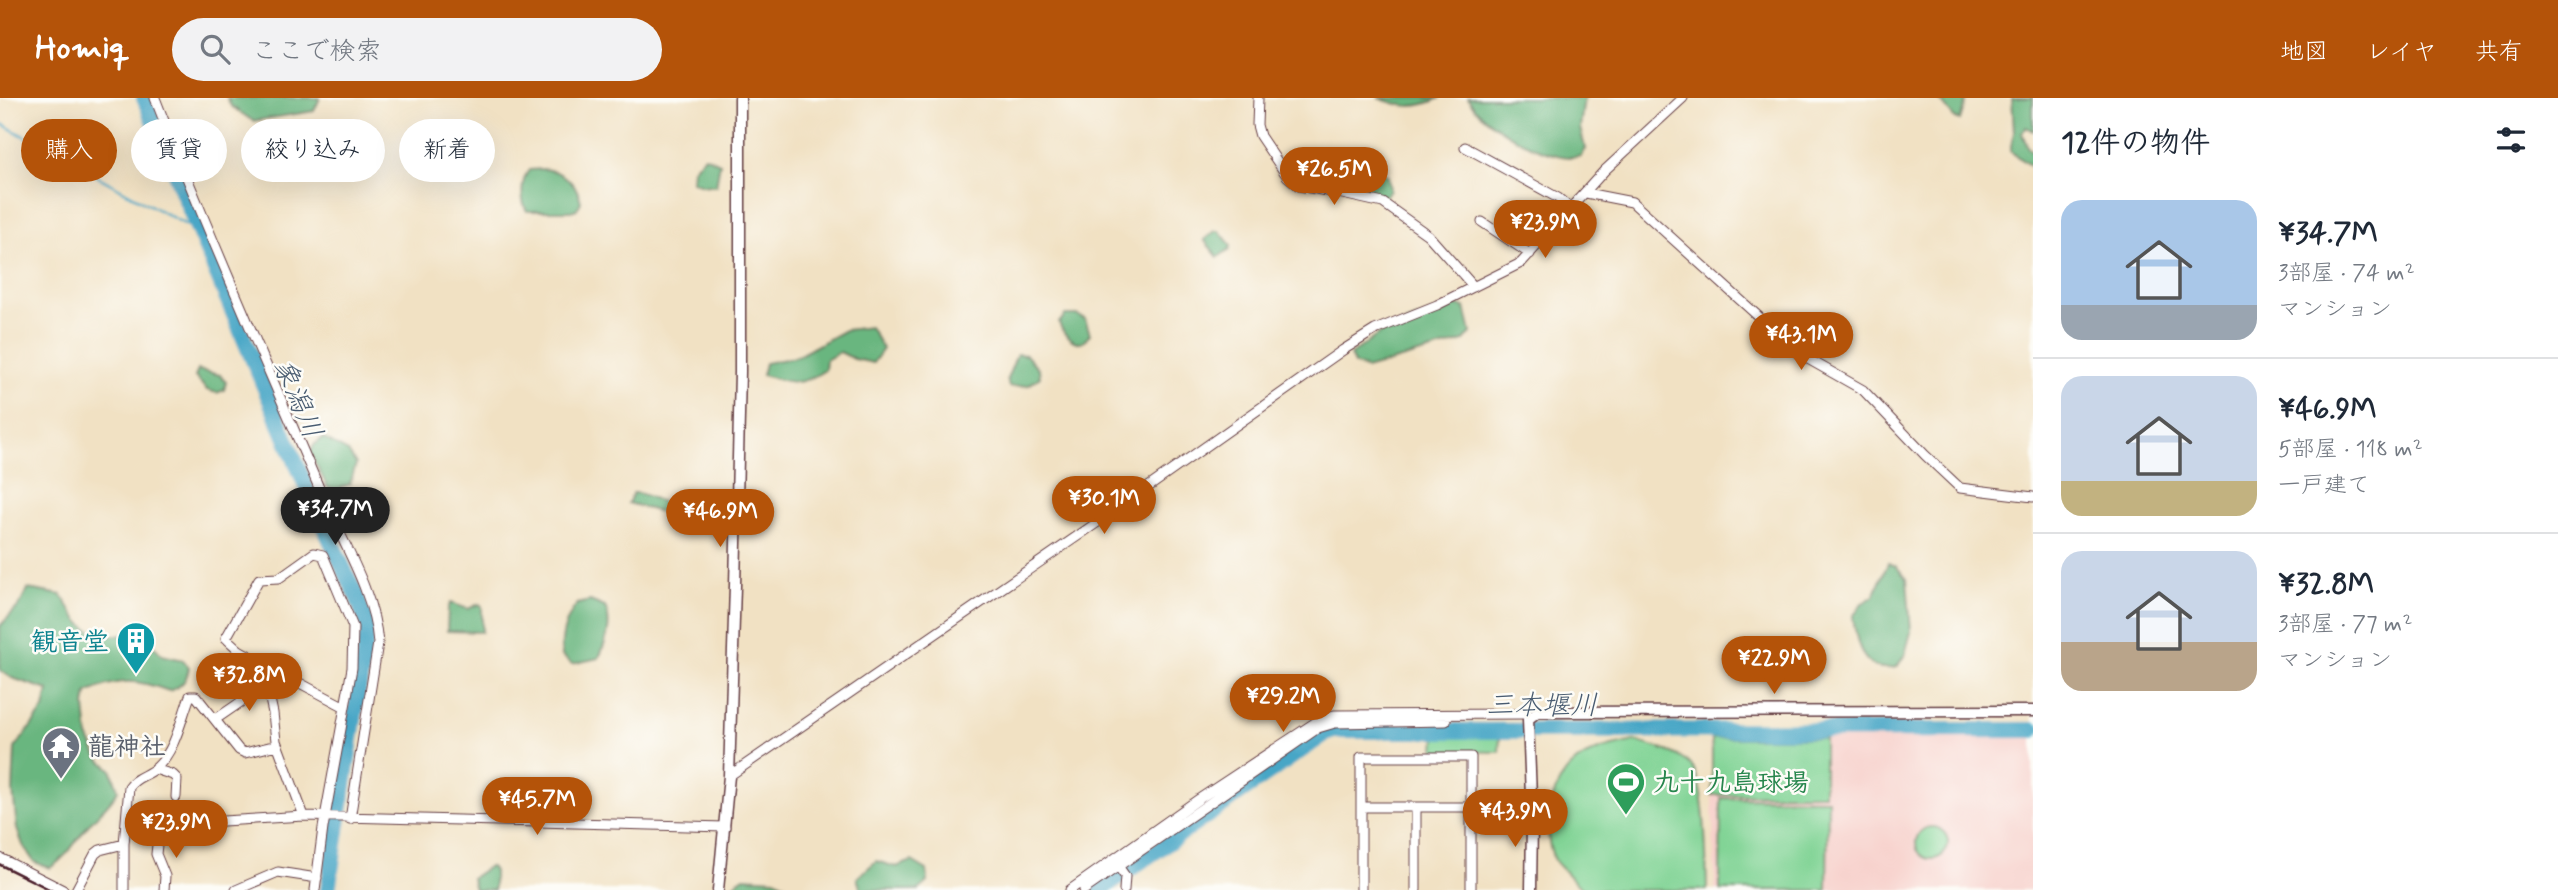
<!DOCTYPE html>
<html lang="ja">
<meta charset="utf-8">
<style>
:root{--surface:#fff;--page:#f2f2f3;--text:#1f2937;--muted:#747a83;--line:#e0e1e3;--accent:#b45309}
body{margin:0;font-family:Mynerve,"Klee One",sans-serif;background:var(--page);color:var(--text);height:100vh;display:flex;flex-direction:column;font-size:26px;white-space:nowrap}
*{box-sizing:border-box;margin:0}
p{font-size:23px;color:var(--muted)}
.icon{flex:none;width:38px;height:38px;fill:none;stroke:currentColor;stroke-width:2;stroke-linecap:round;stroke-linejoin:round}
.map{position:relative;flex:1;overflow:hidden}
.side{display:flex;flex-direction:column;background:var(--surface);width:525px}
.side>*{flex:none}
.guide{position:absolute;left:21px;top:21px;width:665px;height:63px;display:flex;gap:14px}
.price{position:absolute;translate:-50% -60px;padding:0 16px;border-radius:24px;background:var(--accent);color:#fff;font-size:23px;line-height:46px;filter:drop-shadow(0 2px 4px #0008)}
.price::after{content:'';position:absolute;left:50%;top:42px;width:21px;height:16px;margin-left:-10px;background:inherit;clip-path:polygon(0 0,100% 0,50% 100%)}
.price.selected{background:#222;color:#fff}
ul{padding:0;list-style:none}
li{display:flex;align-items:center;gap:21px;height:175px;padding:0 28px}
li+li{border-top:2px solid var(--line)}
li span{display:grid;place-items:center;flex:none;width:196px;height:140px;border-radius:21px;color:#555}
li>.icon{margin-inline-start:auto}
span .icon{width:84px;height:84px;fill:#fffc;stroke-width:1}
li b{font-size:30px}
h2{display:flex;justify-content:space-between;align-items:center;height:84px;padding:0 28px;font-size:30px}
.tag{padding:0 24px;border-radius:32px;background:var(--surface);box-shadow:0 7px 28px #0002;font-size:24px;line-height:63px}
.tag.selected{background:var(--accent);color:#fff}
header{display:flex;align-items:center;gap:42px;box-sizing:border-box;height:98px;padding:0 35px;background:var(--accent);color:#fff}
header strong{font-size:33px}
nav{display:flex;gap:38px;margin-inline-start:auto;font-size:24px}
.search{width:490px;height:63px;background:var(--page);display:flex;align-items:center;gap:18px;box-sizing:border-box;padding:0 24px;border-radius:38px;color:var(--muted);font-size:26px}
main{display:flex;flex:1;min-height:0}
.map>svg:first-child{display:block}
</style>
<header>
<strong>Homiq</strong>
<div class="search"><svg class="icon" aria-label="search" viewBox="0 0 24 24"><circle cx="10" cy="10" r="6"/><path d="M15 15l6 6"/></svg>ここで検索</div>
<nav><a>地図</a><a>レイヤ</a><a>共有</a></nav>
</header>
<main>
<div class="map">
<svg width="2033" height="792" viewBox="0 0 2033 792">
<rect width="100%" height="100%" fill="#fdfcf7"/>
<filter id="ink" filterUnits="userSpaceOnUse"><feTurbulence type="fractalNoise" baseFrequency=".0143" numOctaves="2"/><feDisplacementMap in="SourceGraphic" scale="14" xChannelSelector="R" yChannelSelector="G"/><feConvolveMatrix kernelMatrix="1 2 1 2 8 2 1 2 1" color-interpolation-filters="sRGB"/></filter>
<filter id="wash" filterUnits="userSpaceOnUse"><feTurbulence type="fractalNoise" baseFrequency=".00686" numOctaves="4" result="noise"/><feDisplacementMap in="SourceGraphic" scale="28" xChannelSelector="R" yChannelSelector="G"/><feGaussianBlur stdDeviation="1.57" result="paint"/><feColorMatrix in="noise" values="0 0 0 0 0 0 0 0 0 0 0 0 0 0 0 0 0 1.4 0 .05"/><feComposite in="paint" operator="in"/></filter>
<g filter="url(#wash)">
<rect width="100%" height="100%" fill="#f1e1c3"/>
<!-- built -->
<path fill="#f7d0cb" d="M2033 634V792H1715L1710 638Z"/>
<!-- green -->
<path fill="#82d496" stroke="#667a60" stroke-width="2" d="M1436 638H1500L1499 654 1435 653Z
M1712 640H1824V696L1712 697Z
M1634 643C1652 648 1674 653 1689 665 1707 680 1706 767 1707 792H1588C1579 790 1574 783 1567 776 1564 772 1559 768 1556 764 1541 738 1549 698 1565 675 1580 654 1610 648 1634 643Z
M1721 700 1828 701 1827 792H1720Z
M1916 745a16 16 0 1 1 32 0a16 16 0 1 1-32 0Z"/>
<!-- forest -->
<path fill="#69b67f" stroke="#5a6a55" stroke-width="2" d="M227 0H320L314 13 253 23 231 8Z
M1378 0H1440C1415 12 1402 9 1378 0Z
M1468 0H1584L1580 30 1585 50 1581 58C1552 66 1481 27 1468 0Z
M1938 0H1967L1960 22 1954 20Z
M2012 0H2033V33L2026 29 2022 35 2028 50 2033 54V70L2010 53 2014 34Z
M705 58 720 65 716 88 702 87 692 83 693 71Z
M543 71C561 72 578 86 581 104L577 111 571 113H527C520 102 521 82 529 72Z
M1381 74 1388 78 1390 92 1383 101 1362 96 1360 93C1364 82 1370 77 1381 74Z
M1215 133H1219L1231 147 1230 151 1218 159 1204 142Z
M1454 207 1465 209 1471 235 1464 243 1366 271 1354 266 1350 257 1382 234Z
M1065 217H1077L1085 221 1090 236C1079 254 1064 238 1059 225Z
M870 229 883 251 873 265 854 261 840 254 826 262 825 272C798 290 791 284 762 277L765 265 796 259 845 232Z
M1017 256 1026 257 1039 271 1040 279 1029 287 1009 289 1007 281Z
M198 272 220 277 226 284 224 292 217 295 207 292 195 279Z
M323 340 348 354 356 366 350 386 338 391 328 390 310 355 314 347Z
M633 395C644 394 652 401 662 404 675 408 691 404 703 411L702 414 670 417 628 405Z
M1888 465 1896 468 1907 481 1911 534 1905 556 1897 569C1861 577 1857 545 1853 519L1861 506 1874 498Z
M28 491 61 497C68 507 75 521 85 529 110 548 136 523 162 557L183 562 189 569C187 583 182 588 169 593 135 581 120 580 87 595L85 608 88 638 98 660 111 671 118 692C109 708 101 712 90 725 76 742 68 759 50 770L34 764 23 747 17 731 13 693 15 650 44 611 48 592 12 580 0 572V528L19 508Z
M590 503 605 509C613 527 606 543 599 560L572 566 562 558C560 538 565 522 577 506Z
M451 505 468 511 479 506 482 508V534L447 533 448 510Z
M876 763 896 769 912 763 927 772 928 784 919 792H861L857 780Z
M488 769H491L494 773V792H475L472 780Z
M744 779 775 781 784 786 785 792H735L734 786Z"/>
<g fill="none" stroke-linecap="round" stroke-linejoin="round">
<!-- stream -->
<path stroke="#47a6c6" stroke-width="2.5" d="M0 25 199 134"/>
<!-- river -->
<path stroke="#47a6c6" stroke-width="16" d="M144 0 199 134 313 405 357 499 368 530 328 792
M1100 792 1325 636 1334 633 2033 632"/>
</g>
</g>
<g filter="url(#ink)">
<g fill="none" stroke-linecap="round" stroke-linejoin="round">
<!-- minor casing -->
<g stroke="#633c42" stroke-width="11">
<path id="minor" d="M155 0C207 134 266 265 322 397 342 444 374 493 378 545L350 721
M1258 0 1257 27 1260 38 1287 78 1299 88 1338 95 1383 105 1428 137 1474 189
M1465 49 1558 100 1571 111
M1586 95 1632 104 1801 257 1863 292 1925 357 1960 390 2033 399
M1482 124 1530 156
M226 540 259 481 279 480 314 455 323 457 353 529 352 570 345 609
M228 542 239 552 262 565 273 615 276 643 304 718 725 729
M262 565 345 609 323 730 315 792
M216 621 267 586
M155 671 173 677 177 681 176 699
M729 678 1127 404 1343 252 1375 232 1437 207 1521 165 1604 73 1683 0
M1361 709H1530
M126 728H191L223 723 304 718
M159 729 156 756 165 778 164 792
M0 760 63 792
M1118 768 1125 778 1124 792
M76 792 95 756 100 752 124 746
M124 792V746L129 689C136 678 148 678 157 669 176 651 181 621 190 598H196L239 652 245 655 277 647
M236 792 278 774 317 780
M1070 792 1199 701 1322 620 1334 617 1525 616
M1084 792 1318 630 1335 625 1446 623
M1361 792V659H1471V792
M1416 792V710"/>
</g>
<!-- tertiary casing -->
<g stroke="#633c42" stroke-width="13">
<path id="tertiary" d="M718 792 729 678 735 488 740 274V0
M1531 792 1532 725 1528 621 1537 614 2033 613"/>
</g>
<!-- minor -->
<use href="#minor" stroke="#fff" stroke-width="9"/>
<!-- tertiary -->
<use href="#tertiary" stroke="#fff" stroke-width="10"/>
<!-- rail -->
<path stroke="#4a1f2b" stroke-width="2.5" d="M0 767 51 792"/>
</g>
</g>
<!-- icons -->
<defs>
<g id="building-pin" transform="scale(2.0125)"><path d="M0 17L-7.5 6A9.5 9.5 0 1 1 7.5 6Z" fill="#0f9aa8" stroke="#fdfcf7"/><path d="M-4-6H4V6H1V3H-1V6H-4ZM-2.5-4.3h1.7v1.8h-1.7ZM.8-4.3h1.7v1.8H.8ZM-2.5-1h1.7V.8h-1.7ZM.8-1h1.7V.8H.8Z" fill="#fff"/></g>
<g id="temple-pin" transform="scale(2.0125)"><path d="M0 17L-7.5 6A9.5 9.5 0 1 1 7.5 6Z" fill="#6b7280" stroke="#fdfcf7"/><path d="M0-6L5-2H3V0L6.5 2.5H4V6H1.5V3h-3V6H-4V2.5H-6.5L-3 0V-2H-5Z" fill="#fff"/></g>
<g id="stadium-pin" transform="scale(2.0125)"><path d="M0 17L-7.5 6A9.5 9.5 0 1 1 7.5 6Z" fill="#2e9e5b" stroke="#fdfcf7"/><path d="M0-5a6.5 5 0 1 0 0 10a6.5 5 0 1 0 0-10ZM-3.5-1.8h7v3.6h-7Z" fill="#fff"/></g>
</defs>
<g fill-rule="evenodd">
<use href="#building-pin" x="136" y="543"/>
<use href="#temple-pin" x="61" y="648"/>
<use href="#stadium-pin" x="1626" y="684"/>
</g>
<g text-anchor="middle" stroke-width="5" stroke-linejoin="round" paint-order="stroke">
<!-- culture labels -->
<g font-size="26" font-weight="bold" fill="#0d838f" stroke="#fdfcf7" text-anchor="end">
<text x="109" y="552">観音堂</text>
</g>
<!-- worship labels -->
<g font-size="26" font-weight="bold" fill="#5b616d" stroke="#fdfcf7" text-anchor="start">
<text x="88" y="657">龍神社</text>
</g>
<!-- leisure labels -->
<g font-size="26" font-weight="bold" fill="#27864d" stroke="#fdfcf7" text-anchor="start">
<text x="1653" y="693">九十九島球場</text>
</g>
<!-- water labels -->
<g font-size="28" font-style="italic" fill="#495c71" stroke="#fdfcf7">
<text transform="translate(299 300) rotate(67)" y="10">象潟川</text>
<text x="1542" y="616">三本堰川</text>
</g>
</g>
</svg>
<b class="price" style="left:1334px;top:109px">¥26.5M</b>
<b class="price" style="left:1545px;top:162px">¥23.9M</b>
<b class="price" style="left:1801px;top:274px">¥43.1M</b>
<b class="price" style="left:1104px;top:438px">¥30.1M</b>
<b class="price selected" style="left:335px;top:449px">¥34.7M</b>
<b class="price" style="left:720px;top:451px">¥46.9M</b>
<b class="price" style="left:1774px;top:598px">¥22.9M</b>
<b class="price" style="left:249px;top:615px">¥32.8M</b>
<b class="price" style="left:1283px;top:636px">¥29.2M</b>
<b class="price" style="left:537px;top:739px">¥45.7M</b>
<b class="price" style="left:1515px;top:751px">¥43.9M</b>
<b class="price" style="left:176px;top:762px">¥23.9M</b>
<div class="guide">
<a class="tag selected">購入</a>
<a class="tag">賃貸</a>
<a class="tag">絞り込み</a>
<a class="tag">新着</a>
</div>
</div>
<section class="side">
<h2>12件の物件<svg class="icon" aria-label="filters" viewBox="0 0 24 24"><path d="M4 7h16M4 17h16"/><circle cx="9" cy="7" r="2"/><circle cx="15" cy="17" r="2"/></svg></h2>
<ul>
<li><span style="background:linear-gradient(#a9c7e8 75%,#9aa5b1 0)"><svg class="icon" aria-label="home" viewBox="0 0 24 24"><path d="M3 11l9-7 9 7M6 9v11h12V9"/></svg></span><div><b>¥34.7M</b><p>3部屋 · 74 m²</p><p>マンション</p></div></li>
<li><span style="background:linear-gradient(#c9d6e8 75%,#c2b280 0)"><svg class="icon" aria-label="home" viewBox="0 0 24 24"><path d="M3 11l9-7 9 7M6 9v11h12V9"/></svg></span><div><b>¥46.9M</b><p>5部屋 · 118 m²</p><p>一戸建て</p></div></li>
<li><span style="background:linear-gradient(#c9d6e8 65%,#b9a48a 0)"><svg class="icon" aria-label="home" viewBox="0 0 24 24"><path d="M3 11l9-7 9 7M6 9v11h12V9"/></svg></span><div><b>¥32.8M</b><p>3部屋 · 77 m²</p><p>マンション</p></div></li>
</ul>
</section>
</main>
